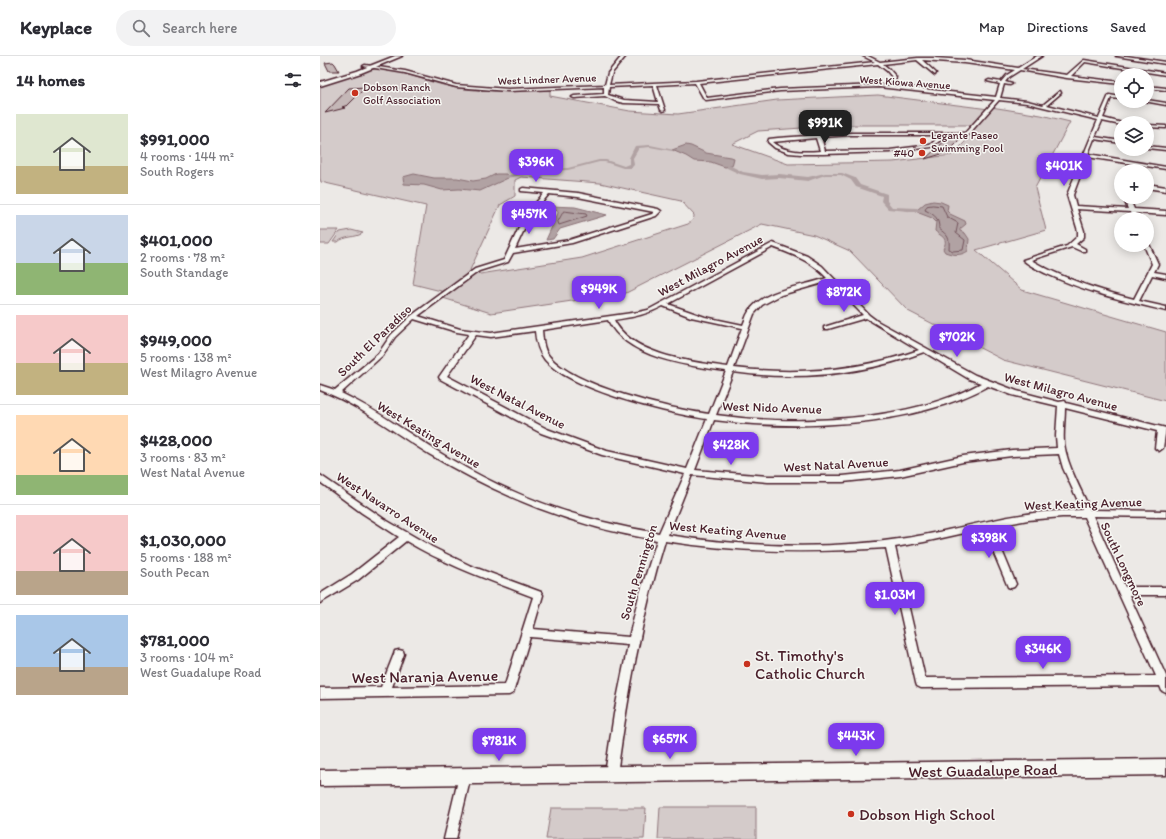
<!DOCTYPE html>
<meta charset="utf-8">
<style>
:root{--surface:#fff;--page:#f2f2f3;--text:#2b2b33;--muted:#7c7c81;--line:#e1e1e2;--accent:#7c3aed}
body{margin:0;font-family:Itim,sans-serif;background:var(--page);color:var(--text);height:100vh;display:flex;flex-direction:column;font-size:15px;white-space:nowrap}
*{box-sizing:border-box;margin:0}
p{font-size:13px;color:var(--muted)}
.icon{flex:none;width:22px;height:22px;fill:none;stroke:currentColor;stroke-width:2;stroke-linecap:round;stroke-linejoin:round}
.map{position:relative;flex:1;overflow:hidden}
.sheet{display:flex;flex-direction:column;background:var(--surface);width:320px}
.sheet>*{flex:none}
.tools{position:absolute;left:794px;top:12px;display:grid;gap:8px}
.tools a{display:grid;place-items:center;width:40px;height:40px;border-radius:50%;background:var(--surface);box-shadow:0 2px 10px #0003;font-size:20px}
.price{position:absolute;translate:-50% -34px;padding:0 9px;border-radius:8px;background:var(--accent);color:#fff;font-size:13px;line-height:26px;filter:drop-shadow(0 1px 2px #0008)}
.price::after{content:'';position:absolute;left:50%;top:24px;width:12px;height:9px;margin-left:-6px;background:inherit;clip-path:polygon(0 0,100% 0,50% 100%)}
.price.active{background:#222;color:#fff}
ul{padding:0;list-style:none}
li{display:flex;align-items:center;gap:12px;height:100px;padding:0 16px}
li+li{border-top:1px solid var(--line)}
li span{display:grid;place-items:center;flex:none;width:112px;height:80px;border-radius:0px;color:#555}
li>.icon{margin-inline-start:auto}
span .icon{width:48px;height:48px;fill:#fffc;stroke-width:1}
li b{font-size:17px}
h2{display:flex;justify-content:space-between;align-items:center;height:48px;padding:0 16px;font-size:17px}
header{display:flex;align-items:center;gap:24px;box-sizing:border-box;height:56px;padding:0 20px;background:var(--surface);border-bottom:1px solid var(--line)}
header strong{font-size:19px}
nav{display:flex;gap:22px;margin-inline-start:auto;font-size:14px}
.search{width:280px;height:36px;background:var(--page);display:flex;align-items:center;gap:10px;box-sizing:border-box;padding:0 14px;border-radius:22px;color:var(--muted);font-size:15px}
main{display:flex;flex:1;min-height:0}
.map>svg:first-child{display:block}
</style>
<header>
<strong>Keyplace</strong>
<div class="search"><svg class="icon" aria-label="search" viewBox="0 0 24 24"><circle cx="10" cy="10" r="6"/><path d="M15 15l6 6"/></svg>Search here</div>
<nav><a>Map</a><a>Directions</a><a>Saved</a></nav>
</header>
<main>
<section class="sheet">
<h2>14 homes<svg class="icon" aria-label="filters" viewBox="0 0 24 24"><path d="M4 7h16M4 17h16"/><circle cx="9" cy="7" r="2"/><circle cx="15" cy="17" r="2"/></svg></h2>
<ul>
<li><span style="background:linear-gradient(#dfe7d0 65%,#c2b280 0)"><svg class="icon" aria-label="home" viewBox="0 0 24 24"><path d="M3 11l9-7 9 7M6 9v11h12V9"/></svg></span><div><b>$991,000</b><p>4 rooms · 144 m²</p><p>South Rogers</p></div></li>
<li><span style="background:linear-gradient(#c9d6e8 60%,#8fb573 0)"><svg class="icon" aria-label="home" viewBox="0 0 24 24"><path d="M3 11l9-7 9 7M6 9v11h12V9"/></svg></span><div><b>$401,000</b><p>2 rooms · 78 m²</p><p>South Standage</p></div></li>
<li><span style="background:linear-gradient(#f6c9c9 60%,#c2b280 0)"><svg class="icon" aria-label="home" viewBox="0 0 24 24"><path d="M3 11l9-7 9 7M6 9v11h12V9"/></svg></span><div><b>$949,000</b><p>5 rooms · 138 m²</p><p>West Milagro Avenue</p></div></li>
<li><span style="background:linear-gradient(#ffd9b3 75%,#8fb573 0)"><svg class="icon" aria-label="home" viewBox="0 0 24 24"><path d="M3 11l9-7 9 7M6 9v11h12V9"/></svg></span><div><b>$428,000</b><p>3 rooms · 83 m²</p><p>West Natal Avenue</p></div></li>
<li><span style="background:linear-gradient(#f6c9c9 70%,#b9a48a 0)"><svg class="icon" aria-label="home" viewBox="0 0 24 24"><path d="M3 11l9-7 9 7M6 9v11h12V9"/></svg></span><div><b>$1,030,000</b><p>5 rooms · 188 m²</p><p>South Pecan</p></div></li>
<li><span style="background:linear-gradient(#a9c7e8 65%,#b9a48a 0)"><svg class="icon" aria-label="home" viewBox="0 0 24 24"><path d="M3 11l9-7 9 7M6 9v11h12V9"/></svg></span><div><b>$781,000</b><p>3 rooms · 104 m²</p><p>West Guadalupe Road</p></div></li>
</ul>
</section>
<div class="map">
<svg width="846" height="783" viewBox="0 0 846 783">
<rect width="100%" height="100%" fill="#ece9e6"/>
<filter id="ink" filterUnits="userSpaceOnUse"><feTurbulence type="fractalNoise" baseFrequency=".025" numOctaves="2"/><feDisplacementMap in="SourceGraphic" scale="8" xChannelSelector="R" yChannelSelector="G"/><feConvolveMatrix kernelMatrix="1 2 1 2 8 2 1 2 1" color-interpolation-filters="sRGB"/></filter>
<g filter="url(#ink)">
<!-- green -->
<path fill="#d4cbca" stroke="#8f757a" fill-rule="evenodd" d="M51 13C79 12 105 26 132 31 164 37 197 35 230 34V40L310 55 358 58 457 44 558 39 669 53 671 51 721 59 750 66 715 132 726 174 656 194 702 234 846 276V345L683 304 588 255 530 195 494 179 442 168 306 237 171 257 123 242 129 237 93 228 106 150 1 126 0 122V29ZM526 69H654L646 78 647 84 632 99 573 106 468 108 412 88 438 75ZM201 121 280 127 361 145 374 159C374 164 372 165 368 168L262 202 160 218 150 214 180 149 195 140V124Z
M0 174H19L9 188H0Z
M31 174 43 177C36 182 24 180 18 186H13L20 176Z
M340 751H436V783H338Z
M231 752H326L324 783H226Z"/>
<!-- water -->
<path fill="#b1a2a3" stroke="#886e73" d="M366 89 371 90 386 97 410 101 414 102 412 110 405 111 391 106 374 105 366 100 352 94Z
M94 118 114 122H137L153 125 166 123 176 118H186L188 122 160 135 139 133 122 134 104 129 84 128 83 121Z
M613 145 621 146 628 149 627 155 630 158 645 165 646 168 640 173V175L645 177 649 183 648 195C641 200 633 199 625 196L623 193C629 182 622 181 615 175L616 166 612 162 599 157 597 154 605 147Z
M230 150 255 151 287 159 240 173 233 183 226 184 238 157V155L229 153Z"/>
<g fill="none" stroke-linecap="round" stroke-linejoin="round">
<!-- shore -->
<path stroke="#73535b" stroke-width="1" d="M613 149 622 150 627 161 638 167 636 177 645 184 643 194 633 195 629 193C630 182 628 179 619 173 619 162 615 159 605 154L607 150Z
M244 155 266 158 267 160 239 169 238 166Z"/>
<!-- canal -->
<path fill="#b1a2a3" fill-rule="evenodd" d="M330 89 354 94 352 95 330 91 319 92 313 102 314 109 311 112H303L285 106H279L248 114 220 115 187 122 184 120 220 113 248 112 279 104H286L304 110 309 108V102L315 90Z
M407 110H411L423 116 442 119 459 118 488 121 505 117H522L535 122 540 129 567 138V145L572 151 597 152 600 154 597 156 568 153 561 145 562 140 536 131 531 124 521 119H505L488 125 459 122 442 123 420 118 407 112Z"/>
</g>
<!-- building -->
<path fill="#c4b7b7" stroke="#4a1f2b" d="M13 6 15 8 19 15H9L5 7Z
M46 31 28 49 22 51 25 52 5 57 29 32Z
M629 81 640 83 637 86H638L628 96 605 103Z"/>
<g fill="none" stroke-linecap="round" stroke-linejoin="round">
<!-- minor casing -->
<g stroke="#4a1f2b" stroke-width="3">
<path id="minor" d="M302 0H306L292 17 289 29 376 25 555 6 543 0H548L560 6 598 2H614L645 4 698 12 717 0H722L702 13 747 19 764 4 846 17V19L765 6 751 20 801 26V28L747 22 700 14 689 21 685 26 692 28 690 29 684 28 680 42 707 45 723 49 740 35 741 37 727 49 779 62 789 39 801 41V43L791 42 783 62 802 67H801V69L782 65 775 81 801 85V87L774 83 768 98 846 111V113L767 101 753 139 756 150 808 153 805 146 807 141H813L811 146 814 153 846 155V159L815 157 818 163H812L810 156 757 153 764 175V181L756 188 765 193V195H761L752 191 711 204C743 223 778 234 814 243L832 208 824 189 829 188 838 208 834 216 846 218V222L832 219 819 245 846 251V255C806 245 765 236 727 218 719 214 710 210 703 204L747 190 758 180V175L747 139 778 64 707 47 679 44 648 79H622V83L611 91 570 96 503 98H481L469 97 455 92 448 86 449 83 458 82 529 77H645L675 44 559 31 460 35 386 44 384 43 375 27 337 29 345 54 343 55 341 54 339 48 304 47 295 45 285 40 254 42 252 41 254 40 284 38V31L188 35 136 31 85 17 43 10 45 9 85 15 136 29 188 33 285 29 288 17ZM597 4 615 19 616 17 602 4 645 7 695 14 687 19 681 26 669 24 667 25 680 28 676 41 574 30 576 21 569 13 563 8ZM558 8 567 15 572 21 570 30 559 29 460 33 387 42 379 27ZM333 29 338 46 304 44 288 39 289 31ZM529 79H617L618 82 610 89 570 94 505 95 501 81ZM496 82 500 95C484 96 465 97 452 86Z
M796 0H806L846 6V8Z
M827 30 846 32V34L827 32Z
M827 44 846 47V49L824 45H827Z
M827 69 846 70V72L827 71Z
M827 90 846 92V94L827 92Z
M827 128 846 131V135L827 132Z
M203 132 258 137 338 153 341 155 336 160 252 187 193 197 188 206 159 215 98 260 140 273 171 277 319 256 328 254 453 187 487 200 502 210 549 259 557 265 655 319 697 335 739 346 745 345 746 347 846 372 843 392 839 395 835 392 837 375 745 352C745 364 743 375 744 387 747 410 761 433 770 454L846 455V461L773 460 805 531H846V539H809L846 620V637L842 635 840 630 601 632 597 630 596 627 566 492C492 497 419 497 345 485 321 561 308 639 297 718L295 722 291 724 287 722 285 718 294 658 308 589 210 581 194 634 193 637 189 639 0 642V632L61 631 74 598 75 595 79 594 83 595 84 598 72 631 185 629 213 541C169 524 126 509 86 485L38 524 0 547V538L32 518 79 481 42 457 0 426V419L64 463 112 491 151 510 221 536 223 539 213 573 309 581 319 540 337 484C254 471 181 441 109 398 73 376 40 349 0 334V329L15 334 58 298 71 279 91 260 155 213 184 204 204 161 224 137 201 135V133ZM229 138 258 141 334 156 332 158 249 184 195 193 210 161ZM453 191C476 200 490 204 507 222 483 231 443 232 428 257 426 260 425 265 423 269L385 261 348 248ZM510 225 543 259 504 271V273H508L546 262 599 294C539 315 477 319 414 312L434 258 442 249 461 239ZM343 250 371 261 422 272 408 311C372 306 311 299 294 264 312 261 327 259 343 250ZM94 263 137 276 149 278 119 321 120 323 221 377 282 399 365 418 339 477C266 466 196 442 132 404 95 383 60 355 21 337L62 300 75 281ZM288 264C306 302 369 310 406 315L389 358C350 353 255 331 229 300 223 293 223 283 222 274ZM215 275C216 286 218 295 225 304 251 334 347 357 387 363L367 413 287 395 227 373 127 320 156 279 171 281ZM604 296 649 323 661 327C590 366 475 370 396 359L413 316C477 325 542 319 604 296ZM668 330 692 339 738 350 736 380 737 392 692 394 643 400 580 414 523 420H448L375 414 394 364C477 375 594 371 668 330ZM739 398 743 412 762 454C744 455 725 455 707 458 666 464 627 476 586 482 509 494 424 491 348 479L372 419 448 426H523L580 420 643 406 692 400ZM742 461H764L836 620 605 622 575 491 604 486 658 474 672 493 688 531 691 532 694 531 696 528 681 492 667 472 708 464Z
M145 714 149 716 151 720 136 783H124L139 720 141 716Z"/>
</g>
<!-- major casing -->
<g stroke="#4a1f2b" stroke-width="3">
<path id="major" d="M75 0H82L41 17 0 30V26L37 15Z
M846 703V719L0 730V714Z"/>
</g>
<!-- minor -->
<use href="#minor" fill="#f6f6f2" fill-rule="evenodd"/>
<!-- major -->
<use href="#major" fill="#f6f6f2" fill-rule="evenodd"/>
</g>
</g>
<!-- markers -->
<g fill="#c8321e" stroke="#f6f6f2" stroke-width="1.5">
<circle cx="35" cy="37" r="4"/>
<circle cx="603" cy="85" r="4"/>
<circle cx="602" cy="97" r="4"/>
<circle cx="427" cy="608" r="4"/>
<circle cx="531" cy="758" r="4"/>
</g>
<g text-anchor="middle" stroke-width="3" stroke-linejoin="round" paint-order="stroke">
<!-- far-street labels -->
<g font-size="11" fill="#4a1f2b" stroke="#f6f6f2">
<text transform="translate(227 23) rotate(-2)" y="4">West Lindner Avenue</text>
<text transform="translate(585 26) rotate(4)" y="4">West Kiowa Avenue</text>
</g>
<!-- far-poi labels -->
<g font-size="11" fill="#4a1f2b" stroke="#f6f6f2" text-anchor="start">
<text x="43" y="35">Dobson Ranch<tspan x="43" dy="13">Golf Association</tspan></text>
<text x="611" y="83">Legante Paseo<tspan x="611" dy="13">Swimming Pool</tspan></text>
<text x="594" y="101" text-anchor="end">#40</text>
</g>
<!-- street labels -->
<g font-size="13" fill="#4a1f2b" stroke="#f6f6f2">
<text transform="translate(390 209) rotate(-28)" y="5">West Milagro Avenue</text>
<text transform="translate(54 284) rotate(-44)" y="5">South El Paradiso</text>
<text transform="translate(741 335) rotate(15)" y="5">West Milagro Avenue</text>
<text transform="translate(198 345) rotate(27)" y="5">West Natal Avenue</text>
<text transform="translate(452 351) rotate(2)" y="5">West Nido Avenue</text>
<text transform="translate(109 378) rotate(31)" y="5">West Keating Avenue</text>
<text transform="translate(516 408) rotate(-3)" y="5">West Natal Avenue</text>
<text transform="translate(763 447) rotate(-2)" y="5">West Keating Avenue</text>
<text transform="translate(68 451) rotate(33)" y="5">West Navarro Avenue</text>
<text transform="translate(408 474) rotate(5)" y="5">West Keating Avenue</text>
<text transform="translate(804 508) rotate(65)" y="5">South Longmore</text>
<text transform="translate(318 516) rotate(-73)" y="5">South Pennington</text>
</g>
<!-- near-poi labels -->
<g font-size="16" fill="#4a1f2b" stroke="#f6f6f2" text-anchor="start">
<text x="435" y="605">St. Timothy's<tspan x="435" dy="18">Catholic Church</tspan></text>
<text x="539" y="764">Dobson High School</text>
</g>
<!-- near-street labels -->
<g font-size="16" fill="#4a1f2b" stroke="#f6f6f2">
<text transform="translate(105 620) rotate(-1)" y="6">West Naranja Avenue</text>
<text transform="translate(663 714) rotate(-1)" y="6">West Guadalupe Road</text>
</g>
</g>
</svg>
<div class="tools">
<a><svg class="icon" aria-label="locate" viewBox="0 0 24 24"><circle cx="12" cy="12" r="6"/><path d="M12 2v4M12 18v4M2 12h4M18 12h4"/></svg></a>
<a><svg class="icon" aria-label="layers" viewBox="0 0 24 24"><path d="M12 4l9 5-9 5-9-5zM3 14l9 5 9-5"/></svg></a>
<a>+</a>
<a>−</a>
</div>
<b class="price active" style="left:505px;top:88px">$991K</b>
<b class="price" style="left:216px;top:127px">$396K</b>
<b class="price" style="left:744px;top:131px">$401K</b>
<b class="price" style="left:209px;top:179px">$457K</b>
<b class="price" style="left:279px;top:254px">$949K</b>
<b class="price" style="left:524px;top:257px">$872K</b>
<b class="price" style="left:637px;top:302px">$702K</b>
<b class="price" style="left:411px;top:410px">$428K</b>
<b class="price" style="left:669px;top:503px">$398K</b>
<b class="price" style="left:575px;top:560px">$1.03M</b>
<b class="price" style="left:723px;top:614px">$346K</b>
<b class="price" style="left:536px;top:701px">$443K</b>
<b class="price" style="left:350px;top:704px">$657K</b>
<b class="price" style="left:179px;top:706px">$781K</b>
</div>
</main>
